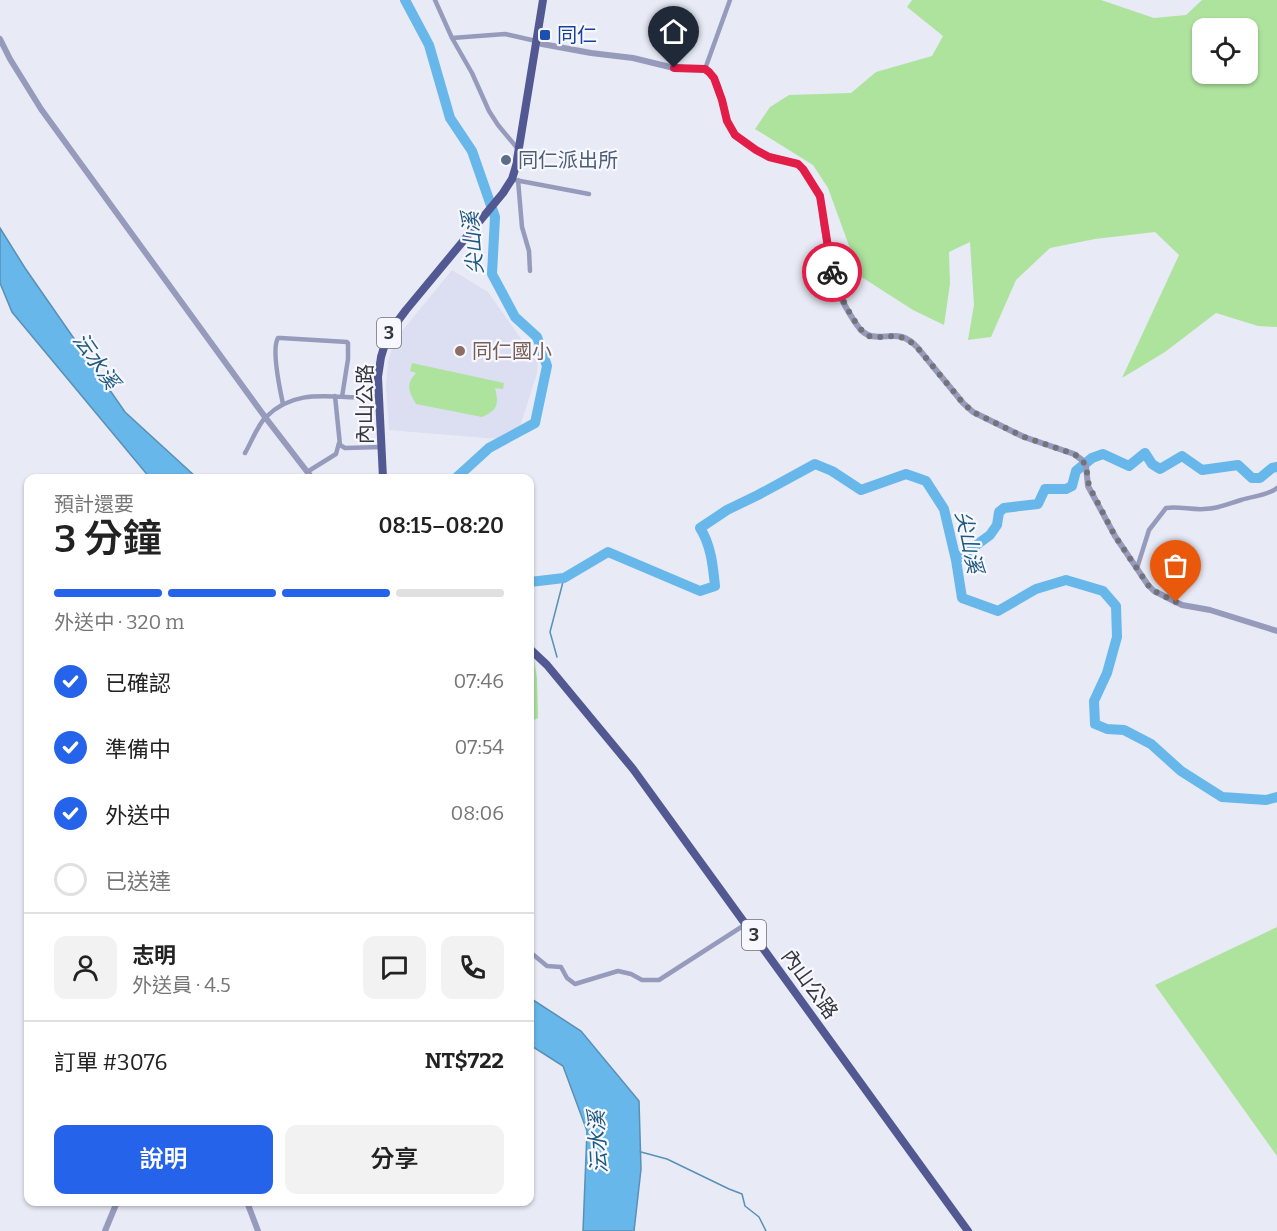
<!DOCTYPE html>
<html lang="zh-TW">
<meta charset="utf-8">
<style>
:root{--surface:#fff;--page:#f2f2f2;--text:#222;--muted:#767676;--line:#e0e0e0;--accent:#2563eb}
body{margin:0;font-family:Bitter,"Noto Sans TC",serif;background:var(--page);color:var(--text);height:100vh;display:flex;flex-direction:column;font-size:22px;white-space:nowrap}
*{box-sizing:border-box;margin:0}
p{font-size:20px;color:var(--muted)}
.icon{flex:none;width:33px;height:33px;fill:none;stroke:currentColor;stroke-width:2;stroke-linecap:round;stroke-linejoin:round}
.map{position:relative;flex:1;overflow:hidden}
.details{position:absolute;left:24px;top:474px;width:510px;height:732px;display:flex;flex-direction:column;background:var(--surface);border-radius:12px;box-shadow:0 2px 4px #0004}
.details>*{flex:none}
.tools{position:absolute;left:1192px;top:18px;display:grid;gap:12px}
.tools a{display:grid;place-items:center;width:66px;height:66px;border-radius:12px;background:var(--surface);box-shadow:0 2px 4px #0004;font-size:30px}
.pin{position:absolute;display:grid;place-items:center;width:51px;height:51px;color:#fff;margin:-62px -26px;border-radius:50% 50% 50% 0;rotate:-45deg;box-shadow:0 0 6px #0007}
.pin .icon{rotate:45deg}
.courier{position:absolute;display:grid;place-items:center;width:60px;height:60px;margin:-30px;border:4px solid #e11d48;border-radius:50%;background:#fff;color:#222;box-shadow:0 2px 8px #0007}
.headline em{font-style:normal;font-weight:600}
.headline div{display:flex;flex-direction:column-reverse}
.headline{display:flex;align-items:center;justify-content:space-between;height:102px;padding:0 30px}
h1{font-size:39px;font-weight:600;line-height:45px}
.bar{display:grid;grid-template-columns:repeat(4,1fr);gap:9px 6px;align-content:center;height:72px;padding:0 30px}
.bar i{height:8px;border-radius:4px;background:var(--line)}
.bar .current{background:var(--accent)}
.bar p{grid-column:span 4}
.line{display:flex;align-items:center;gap:15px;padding:0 30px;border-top:2px solid var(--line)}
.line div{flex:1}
.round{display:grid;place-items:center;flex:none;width:63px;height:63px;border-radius:12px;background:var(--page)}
ol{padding:0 30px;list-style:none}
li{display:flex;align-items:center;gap:18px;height:66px}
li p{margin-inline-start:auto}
li .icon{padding:6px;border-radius:50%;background:var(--accent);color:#fff;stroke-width:4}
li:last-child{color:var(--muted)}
li i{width:33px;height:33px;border:3px solid var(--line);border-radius:50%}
.action{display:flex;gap:12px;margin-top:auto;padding:12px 30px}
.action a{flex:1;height:69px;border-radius:12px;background:var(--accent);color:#fff;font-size:24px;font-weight:600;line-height:69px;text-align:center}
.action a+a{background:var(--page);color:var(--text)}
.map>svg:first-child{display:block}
</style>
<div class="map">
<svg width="1277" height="1231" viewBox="0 0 1277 1231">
<rect width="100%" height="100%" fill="#e8eaf6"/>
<path fill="#dcdef1" d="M452,270l36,22 50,71 -1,10 -19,60 -19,6 -110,-9 -3,-44 2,-24 6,-21z"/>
<path fill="#aee39e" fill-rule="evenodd" d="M912,0h189l53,18 32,-3 16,-15h75v327l-19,-1 -42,-13 -51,39 -43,26 57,-123 -24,-23 -60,7 -45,9 -34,32 -25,57 -23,3 6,-35 -4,-63 -21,10 1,32 -6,41 -31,-15 -53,-34 -32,-88 -15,-23 -58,-36 15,-22 19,-12 62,-2 25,-21 56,-16 11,-20 -36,-29zM1248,28v46h-45v-46z
M412,363l92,20 -1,6 -8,-1c4,16 3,22 -13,29l-66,-13c-7,-13 -11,-19 0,-31l-6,-2z
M530,656l4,3 3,19 1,40 -8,4z
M1277,927v229l-122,-171z"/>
<path fill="#67b7eb" stroke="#5890b6" stroke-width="1.5" d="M0,228l25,40 100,144 72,66h-47l-138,-166 -12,-29z
M530,998l51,33 58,70 2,68 -7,62h-51l4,-100 -24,-65 -33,-21z"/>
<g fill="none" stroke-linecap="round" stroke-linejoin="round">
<path stroke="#5890b6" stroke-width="1.5" d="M557,657l-7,-25 14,-54
M640,1151l1,1 26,7 62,30 13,5 3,12 14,11 7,14"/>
<path stroke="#67b7eb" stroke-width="10" d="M405,0l24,45 21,73 22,33 23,66 -3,57 23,43 22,20 10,29 -12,57 -46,25 -33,30
M956,560l34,-25 7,-10 2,-13 5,-4 34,-4 7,-15h21l6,-3 4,-15 16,-13 11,-4 26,12 16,-13 7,11 8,5 22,-13 20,14 36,-5 14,13h8l12,-10 5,-1
M530,582l34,-4 44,-26 92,39 15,-5c-2,-20 -4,-41 -15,-58l27,-18 31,-15 57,-31 17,7 29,19 45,-16 20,7 18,28 12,51 6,38 36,13 38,-22 30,-9 37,11 13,15 1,31 -10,36 -13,28 1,23 12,5 17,1 27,14 30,27 41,26 44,3 11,-3"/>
<path stroke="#969bbc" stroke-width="4.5" d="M435,0l17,38 20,35 17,38 9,14 20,24
M452,38l53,-4 31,7
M705,69l25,-69
M515,180l74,14
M518,180l4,47 7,24 1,20
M335,396l5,49 5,3 37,-1
M283,404c-3,-14 -12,-55 -5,-66h3l66,4 1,1v16l-6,38
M245,453c6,-10 13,-29 21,-36 23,-23 50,-22 80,-20 11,1 22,0 33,-1
M307,472l29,-18 3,-11
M1137,568l12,-38 17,-22c13,-2 25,2 38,1 14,0 24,-5 37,-9 12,-4 26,-4 36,-12
M530,952l17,14 14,1 6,11 8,6 43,-13 13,3 11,6h17l87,-56"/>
<path stroke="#969bbc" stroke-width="6" d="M0,39l10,20 31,50 224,308 47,61
M536,41l6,3 49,9 42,5 41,10 31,1c20,12 15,44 27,61 8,11 24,22 37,26 13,5 28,4 36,16 5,7 11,16 14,24 3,7 3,18 4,27 3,19 6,39 11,58 3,12 18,38 26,48 12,14 28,4 42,8 7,2 11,6 15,10l46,56 10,9 51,25 50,17 8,6 4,6 2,20 27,50 33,49 6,6 28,14 28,5 67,21
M247,1202l11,29
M105,1231l12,-29"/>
<path stroke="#525891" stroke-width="8" d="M383,478l-5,-101 3,-20 7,-23 18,-24 97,-117 9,-14 4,-13 27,-166
M530,649l17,16 86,104 335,462"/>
</g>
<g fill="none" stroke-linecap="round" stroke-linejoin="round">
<path stroke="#73747b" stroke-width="6" stroke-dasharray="0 10.8" d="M832,272c3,14 24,59 37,64 5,2 10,1 14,1 15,-2 23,0 34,10l46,56 10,9 51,25 50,17 8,6 4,6 3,20 26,50 33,49 6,6 22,11"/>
<path stroke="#e11d48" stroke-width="8" d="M674,68l31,1 4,3 5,6 8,22 5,21 8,14 21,15 13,7 29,7 5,5 17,27 12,76"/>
</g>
<rect fill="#1a4fb4" stroke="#f7f8ff" stroke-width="2" x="539" y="29" width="12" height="12" rx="3"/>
<circle fill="#5c6f8a" stroke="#f7f8ff" stroke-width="2" cx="506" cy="160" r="6"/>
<circle fill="#8d6e63" stroke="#f7f8ff" stroke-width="2" cx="460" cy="351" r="6"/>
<g text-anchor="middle" stroke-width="4.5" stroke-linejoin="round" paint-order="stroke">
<g fill="#f7f8ff" stroke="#6e7074" stroke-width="1.5">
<rect x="377" y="318" width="24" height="30" rx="4.5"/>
<rect x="742" y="920" width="24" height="30" rx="4.5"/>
</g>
<g font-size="18" font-weight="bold" fill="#343539">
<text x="389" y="339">3</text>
<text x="754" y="941">3</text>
</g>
<g font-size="20" fill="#164399" stroke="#f7f8ff" text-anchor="start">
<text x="557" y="42">同仁</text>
</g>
<g font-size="20" fill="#4e5e75" stroke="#f7f8ff" text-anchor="start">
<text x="518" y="167">同仁派出所</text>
</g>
<g font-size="20" fill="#785e54" stroke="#f7f8ff" text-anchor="start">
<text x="472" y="358">同仁國小</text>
</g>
<g font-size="20" fill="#343539" stroke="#f7f8ff">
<text transform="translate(365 404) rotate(-90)" y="7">內山公路</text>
<text transform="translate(810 984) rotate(54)" y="7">內山公路</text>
</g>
<g font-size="21" font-style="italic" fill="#1f5a7d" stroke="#f7f8ff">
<text transform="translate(473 243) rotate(-95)" y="7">尖山溪</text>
<text transform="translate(96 361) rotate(55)" y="7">沄水溪</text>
<text transform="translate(969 542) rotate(78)" y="7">尖山溪</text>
<text transform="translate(598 1142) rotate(-93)" y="7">沄水溪</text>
</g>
</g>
</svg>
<div class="tools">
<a><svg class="icon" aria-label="locate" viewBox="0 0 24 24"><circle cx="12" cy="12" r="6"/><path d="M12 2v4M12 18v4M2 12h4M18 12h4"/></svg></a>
</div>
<div class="pin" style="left:1176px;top:602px;background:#ea580c"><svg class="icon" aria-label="bag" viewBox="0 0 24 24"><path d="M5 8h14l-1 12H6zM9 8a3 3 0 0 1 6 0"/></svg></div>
<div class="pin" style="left:674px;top:68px;background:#1f2937"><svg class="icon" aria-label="home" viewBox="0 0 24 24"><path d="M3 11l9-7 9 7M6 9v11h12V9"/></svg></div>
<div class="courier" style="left:832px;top:272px"><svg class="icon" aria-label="bike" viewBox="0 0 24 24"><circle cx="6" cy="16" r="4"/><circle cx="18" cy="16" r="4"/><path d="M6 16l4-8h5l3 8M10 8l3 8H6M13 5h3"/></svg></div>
<section class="details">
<div class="headline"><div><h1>3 分鐘</h1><p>預計還要</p></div><em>08:15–08:20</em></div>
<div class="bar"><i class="current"></i><i class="current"></i><i class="current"></i><i></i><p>外送中 · 320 m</p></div>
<ol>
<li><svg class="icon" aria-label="check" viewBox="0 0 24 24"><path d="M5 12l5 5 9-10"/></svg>已確認<p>07:46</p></li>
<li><svg class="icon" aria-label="check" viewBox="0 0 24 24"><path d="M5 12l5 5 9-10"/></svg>準備中<p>07:54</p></li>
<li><svg class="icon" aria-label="check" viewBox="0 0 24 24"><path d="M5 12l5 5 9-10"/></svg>外送中<p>08:06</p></li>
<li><i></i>已送達</li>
</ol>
<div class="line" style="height:108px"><a class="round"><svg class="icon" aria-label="person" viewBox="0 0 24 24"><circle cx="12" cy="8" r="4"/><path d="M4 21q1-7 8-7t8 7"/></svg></a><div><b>志明</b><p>外送員 · 4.5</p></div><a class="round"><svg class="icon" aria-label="chat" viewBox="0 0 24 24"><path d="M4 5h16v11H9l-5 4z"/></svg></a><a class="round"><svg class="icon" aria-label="phone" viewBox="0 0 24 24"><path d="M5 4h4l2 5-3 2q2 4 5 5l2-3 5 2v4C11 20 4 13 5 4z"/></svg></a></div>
<div class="line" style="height:78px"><div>訂單 #3076</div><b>NT$722</b></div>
<div class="action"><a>說明</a><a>分享</a></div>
</section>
</div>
